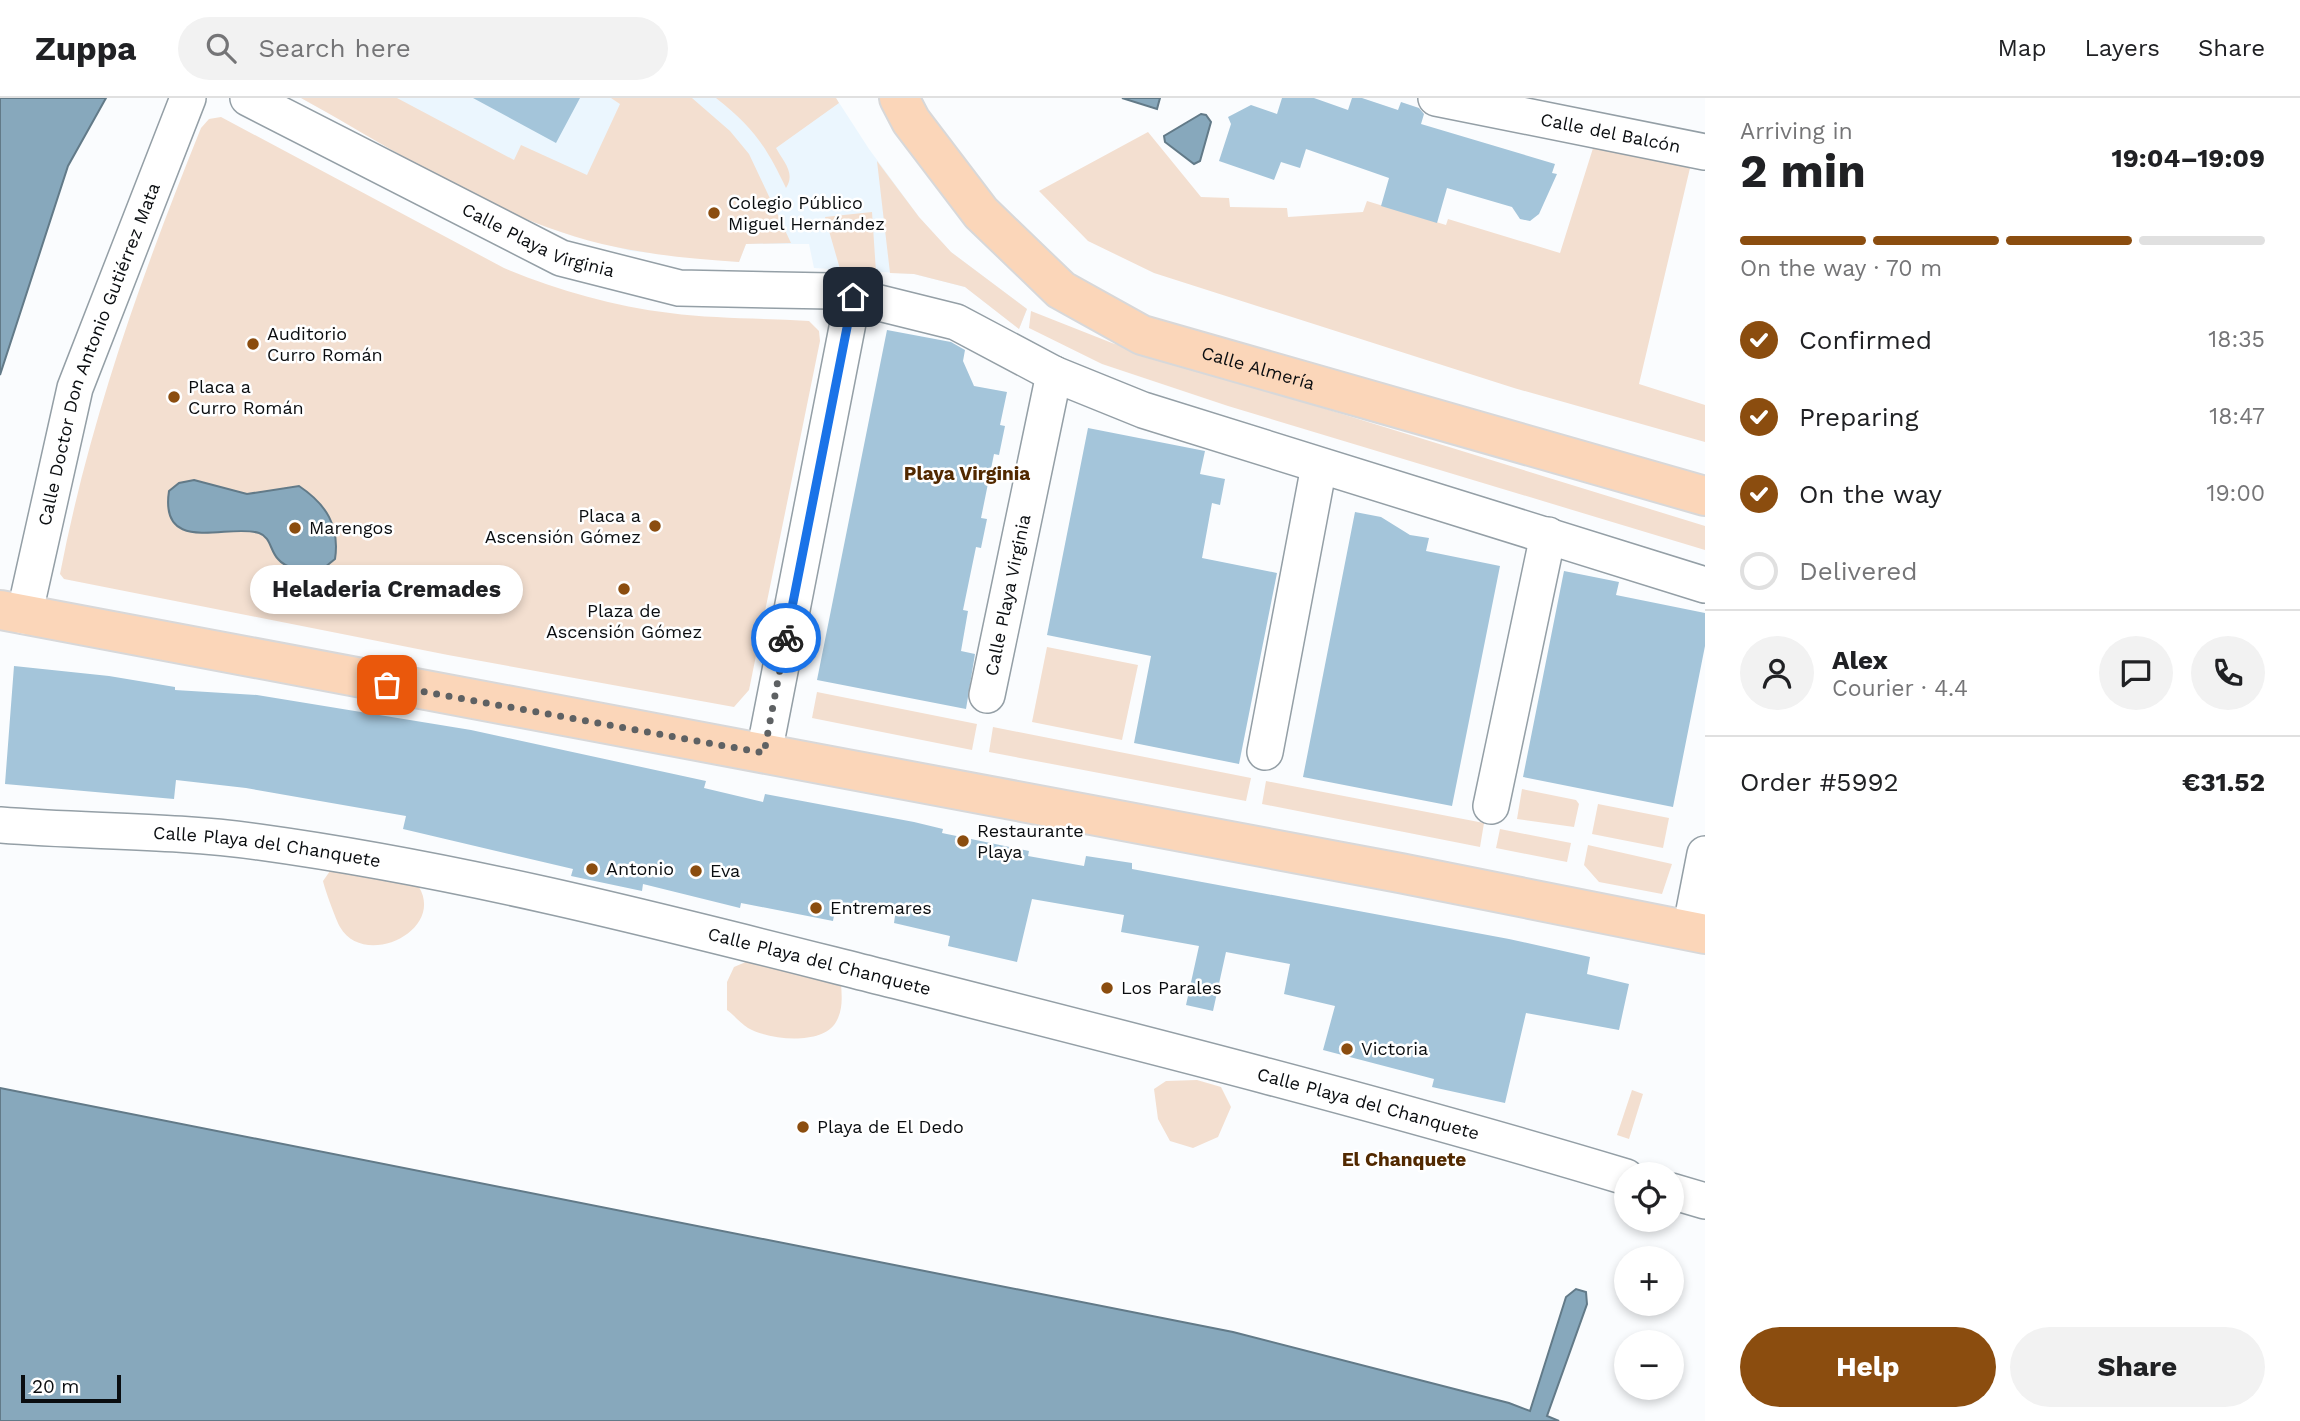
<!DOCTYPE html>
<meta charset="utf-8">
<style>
:root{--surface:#fff;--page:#f2f2f2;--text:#202124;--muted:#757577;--line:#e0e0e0;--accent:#8b4d0f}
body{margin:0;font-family:"Work Sans",sans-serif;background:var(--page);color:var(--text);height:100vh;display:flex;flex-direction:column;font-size:26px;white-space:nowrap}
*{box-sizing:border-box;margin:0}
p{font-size:23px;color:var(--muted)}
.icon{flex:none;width:38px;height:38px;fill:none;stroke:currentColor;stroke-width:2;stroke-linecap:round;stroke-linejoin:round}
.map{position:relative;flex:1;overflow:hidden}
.drawer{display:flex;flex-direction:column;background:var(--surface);width:595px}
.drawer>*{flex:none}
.controls{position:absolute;left:1614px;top:1064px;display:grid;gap:14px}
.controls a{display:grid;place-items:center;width:70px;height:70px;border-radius:50%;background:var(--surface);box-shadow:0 4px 10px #0003;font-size:35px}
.scale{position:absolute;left:21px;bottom:18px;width:100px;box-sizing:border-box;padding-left:7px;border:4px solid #0a0d10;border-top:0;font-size:19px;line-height:24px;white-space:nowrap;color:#0a0d10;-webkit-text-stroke:5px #fff;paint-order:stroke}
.pin{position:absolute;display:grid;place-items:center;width:60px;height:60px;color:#fff;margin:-30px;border-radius:14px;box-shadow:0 4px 10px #0006}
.courier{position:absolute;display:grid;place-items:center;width:70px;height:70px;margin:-35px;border:5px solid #1a73e8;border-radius:50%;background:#fff;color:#222;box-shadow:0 2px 9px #0007}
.bubble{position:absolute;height:49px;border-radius:24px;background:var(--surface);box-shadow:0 4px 10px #0003;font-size:23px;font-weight:700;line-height:49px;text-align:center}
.headline em{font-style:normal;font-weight:700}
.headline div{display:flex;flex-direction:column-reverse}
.headline{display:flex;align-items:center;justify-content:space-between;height:119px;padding:0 35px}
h1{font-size:46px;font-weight:700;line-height:52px}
.bar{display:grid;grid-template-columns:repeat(4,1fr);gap:10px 7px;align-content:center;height:84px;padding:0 35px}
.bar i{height:9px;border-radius:5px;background:var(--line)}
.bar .selected{background:var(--accent)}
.bar p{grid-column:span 4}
.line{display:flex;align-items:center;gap:18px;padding:0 35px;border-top:2px solid var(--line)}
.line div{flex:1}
.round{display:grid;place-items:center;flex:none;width:74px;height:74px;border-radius:37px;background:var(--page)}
ol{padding:0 35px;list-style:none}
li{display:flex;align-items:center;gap:21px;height:77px}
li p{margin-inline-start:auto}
li .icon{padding:7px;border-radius:50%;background:var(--accent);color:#fff;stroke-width:4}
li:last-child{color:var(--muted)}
li i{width:38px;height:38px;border:4px solid var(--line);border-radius:50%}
.action{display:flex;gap:14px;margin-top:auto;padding:14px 35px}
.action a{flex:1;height:80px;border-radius:42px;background:var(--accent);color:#fff;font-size:28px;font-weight:700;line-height:80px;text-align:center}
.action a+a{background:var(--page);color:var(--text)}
header{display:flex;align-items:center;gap:42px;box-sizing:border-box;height:98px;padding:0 35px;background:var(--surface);border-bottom:2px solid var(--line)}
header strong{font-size:33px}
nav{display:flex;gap:38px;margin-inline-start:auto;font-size:24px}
.search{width:490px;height:63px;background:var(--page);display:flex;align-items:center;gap:18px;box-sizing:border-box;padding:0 24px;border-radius:38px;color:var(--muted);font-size:26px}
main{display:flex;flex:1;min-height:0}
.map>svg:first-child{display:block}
</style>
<header>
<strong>Zuppa</strong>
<div class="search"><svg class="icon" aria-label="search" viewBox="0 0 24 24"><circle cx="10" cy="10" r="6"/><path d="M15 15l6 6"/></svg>Search here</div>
<nav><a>Map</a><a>Layers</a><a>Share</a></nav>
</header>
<main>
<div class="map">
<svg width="1705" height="1323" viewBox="0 0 1705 1323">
<rect width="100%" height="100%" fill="#fafcfe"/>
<path fill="#ebf6fe" d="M301,0h535l33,51 50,68 32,35 76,57 -8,20 -54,-42 -51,-13 -100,-6 -5,-24h-63l-7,18 -108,-11 -70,-19 -58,-23z"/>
<path fill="#f3dfd0" d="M301,0h96l117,62 7,-15 66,30 33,-71 -9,-6h81l38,33 19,23 42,89 -45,1 -7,18c-60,-4 -120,-10 -178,-30 -88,-29 -178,-89 -260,-134z
M716,0h120l3,5 -63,45c7,13 20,25 10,40 -20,-42 -33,-61 -70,-90z
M221,19l283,151c53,22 109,38 166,45 45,6 93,5 139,8l10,10 1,10 -71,349 -15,17 -286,-52 -384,-76 -4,-5c30,-155 82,-300 141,-446l8,-9z
M1148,34l53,65 28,1 1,9 57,1 1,9 75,-5 4,-11 79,24 2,-6 112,34 34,-108 96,23 -51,216 66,21v37l-191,-54 -360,-115 -66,-32 -49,-50z
M877,63l42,56 32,35 76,57 -8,20 -54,-42 -51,-13 -24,-1z
M872,114l4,60 -36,-3 -15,-52z
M1031,213l81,32 593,183v24l-477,-144 -126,-42 -73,-36z
M1047,549l91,18 -16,75 -90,-18z
M817,594l160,32 -5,26 -160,-32z
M993,629l258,51 -5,23 -257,-49z
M1266,683l218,42 -4,24 -218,-43z
M1522,691l54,11 3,4 -5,23 -57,-8z
M1598,706l71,14 -6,30 -71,-14z
M1500,731l71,14 -4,19 -71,-14z
M1588,747l84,19 -10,30 -63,-12 -15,-17z
M330,773l89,16c26,44 -55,82 -79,40 -4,-7 -15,-37 -17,-46z
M748,863l93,23c1,13 2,26 -5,38 -14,24 -67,18 -88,6 -8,-5 -14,-13 -21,-18v-28l7,-15z
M1197,982l24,7 10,20 -13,30 -25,11 -23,-7 -12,-22 -4,-30 12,-8z
M1632,992l11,4 -14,45 -12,-4z"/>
<path fill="#87a8bc" stroke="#627a88" stroke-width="2" d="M0,0h106l-38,68 -68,209z
M1122,0h38l-3,11z
M1201,16l5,1 5,7 -11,39 -6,3 -29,-22 -1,-6z
M194,382l53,14 52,-8c27,18 41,40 36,73l-16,13c-13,-1 -32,-2 -41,-13 -8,-8 -7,-22 -19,-26 -30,-10 -100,23 -90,-42l10,-8z
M0,990l1233,244 276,71 21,8 36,-114 10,-8 10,3 1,12 -40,112 12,5h-1559z"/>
<path fill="#a4c5da" d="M473,0h107l-24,45z
M1282,0h32l34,12 4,-12h10l36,12 3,-8 18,6 5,6 -3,10 134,40 -3,9 5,1 -18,40 -9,7 -10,-2 -8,-12 -65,-19 -10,35 -56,-17 8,-28 -83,-29 -6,19 -19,-6 -7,18 -55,-19 12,-37 -3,-7 23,-12 26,9z
M887,232l64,12 14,8 -2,11 11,25 33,6 -7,33 5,1 -6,29 -5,-1 -13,64 6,1 -6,29 -5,-1 -13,63 5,1 -7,40 14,3 -9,55 -149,-29z
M1088,330l117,23 -5,23 25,5 -5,26 -8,-2 -10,55 75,15 -38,191 -105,-21 17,-87 -104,-21z
M1355,414l26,5 29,18 19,3 -3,13 74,15 -48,240 -149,-29z
M1564,473l55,11 -3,13 89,18v33l-32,161 -150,-30z
M14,568l95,10 66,11v3l82,5 214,35 235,51 -2,7 59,14 2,-8 149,28 29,7 -1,4 87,18 -1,5 56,10 2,-10 46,7v6l377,70 81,18 -3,17 42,10 -10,46 -93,-17 -21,90 -73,-16 2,-8 -111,-29 12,-44 -51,-12 6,-30 -64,-12 -13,59 -27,-6 13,-59 -78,-14 3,-17 -92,-16 -15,63 -69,-16 2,-10 -56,-13 1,-7 -59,-11 -3,16 -92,-18 -1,5 -97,-24 -1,7 -71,-15 2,-7 -170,-40 3,-13 -160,-28 -70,-8 -2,19 -169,-15z"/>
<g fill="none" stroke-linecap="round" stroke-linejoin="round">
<g stroke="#949fa6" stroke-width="38">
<g id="minor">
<path id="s1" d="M248,0l313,160 118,30 152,3 125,31 98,52 89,36 562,175"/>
<path id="s2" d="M1436,0l269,54"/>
<path id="s3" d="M24,518l51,-228 113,-290"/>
<path id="s4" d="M987,597l67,-321"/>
<path d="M1265,654l54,-286"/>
<path d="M764,655l89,-456"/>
<path d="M1491,708l57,-271"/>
<path id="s5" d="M0,727c86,7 174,5 259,17 211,29 416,83 622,135 249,63 499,126 745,200"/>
<path d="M1690,833l15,-77"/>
<path d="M1671,1093l34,10"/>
</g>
</g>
<g stroke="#d8d8d9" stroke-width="42">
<g id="major">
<path id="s6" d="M899,0l12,23 70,92 80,77 81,45 563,161"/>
<path d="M0,512l1400,263 305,61"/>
</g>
</g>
<use href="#minor" stroke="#fff" stroke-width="35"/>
<use href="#major" stroke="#fbd6b9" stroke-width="38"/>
</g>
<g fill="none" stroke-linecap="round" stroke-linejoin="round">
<path stroke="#5e6163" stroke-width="7" stroke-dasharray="0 12.6" d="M387,587l377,68 22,-115"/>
<path stroke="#1a73e8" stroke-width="9" d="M786,540l67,-341"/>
</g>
<g fill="#8b4d0f" stroke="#fff" stroke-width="2.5">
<circle cx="714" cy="115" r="7"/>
<circle cx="253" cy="246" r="7"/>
<circle cx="174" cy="299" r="7"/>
<circle cx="655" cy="428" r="7"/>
<circle cx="295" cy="430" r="7"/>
<circle cx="624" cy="491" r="7"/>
<circle cx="963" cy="743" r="7"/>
<circle cx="592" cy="771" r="7"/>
<circle cx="696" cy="773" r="7"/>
<circle cx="816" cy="810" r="7"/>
<circle cx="1107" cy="890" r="7"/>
<circle cx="1347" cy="951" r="7"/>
<circle cx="803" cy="1029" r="7"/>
</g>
<g text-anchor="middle" stroke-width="5" stroke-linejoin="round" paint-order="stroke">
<g font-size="18" fill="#0a0d10" stroke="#fff">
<text dy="6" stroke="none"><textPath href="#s2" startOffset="178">Calle del Balcón</textPath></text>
<text dy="6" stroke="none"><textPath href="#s1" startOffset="324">Calle Playa Virginia</textPath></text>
<text dy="6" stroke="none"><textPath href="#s3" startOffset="273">Calle Doctor Don Antonio Gutiérrez Mata</textPath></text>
<text dy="6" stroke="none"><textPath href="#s6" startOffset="466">Calle Almería</textPath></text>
<text dy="6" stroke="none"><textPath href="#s4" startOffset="102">Calle Playa Virginia</textPath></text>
<text dy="6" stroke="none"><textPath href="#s5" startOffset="268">Calle Playa del Chanquete</textPath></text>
<text dy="6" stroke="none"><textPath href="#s5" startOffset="833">Calle Playa del Chanquete</textPath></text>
<text dy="6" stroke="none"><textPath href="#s5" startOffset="1400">Calle Playa del Chanquete</textPath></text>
</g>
<g font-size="18" fill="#0a0d10" stroke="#fff" text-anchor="start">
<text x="728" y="111">Colegio Público<tspan x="728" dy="21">Miguel Hernández</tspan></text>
<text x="267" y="242">Auditorio<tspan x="267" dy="21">Curro Román</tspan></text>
<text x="188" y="295">Placa a<tspan x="188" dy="21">Curro Román</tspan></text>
<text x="641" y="424" text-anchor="end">Placa a<tspan x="641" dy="21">Ascensión Gómez</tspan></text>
<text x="309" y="436">Marengos</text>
<text x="624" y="519" text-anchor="middle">Plaza de<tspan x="624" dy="21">Ascensión Gómez</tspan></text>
<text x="977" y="739">Restaurante<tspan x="977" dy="21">Playa</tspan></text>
<text x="606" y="777">Antonio</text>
<text x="710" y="779">Eva</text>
<text x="830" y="816">Entremares</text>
<text x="1121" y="896">Los Parales</text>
<text x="1361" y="957">Victoria</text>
<text x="817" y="1035">Playa de El Dedo</text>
</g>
<g font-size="19" font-weight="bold" fill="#522900" stroke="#fff">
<text x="967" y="382">Playa Virginia</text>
<text x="1404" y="1068">El Chanquete</text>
</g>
</g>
</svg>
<div class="controls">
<a><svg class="icon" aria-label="locate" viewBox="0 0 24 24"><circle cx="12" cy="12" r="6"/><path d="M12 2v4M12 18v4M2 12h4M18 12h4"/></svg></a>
<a>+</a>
<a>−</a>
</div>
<div class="scale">20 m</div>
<div class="pin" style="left:387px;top:587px;background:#ea580c"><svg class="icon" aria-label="bag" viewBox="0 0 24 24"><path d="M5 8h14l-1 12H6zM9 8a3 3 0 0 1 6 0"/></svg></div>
<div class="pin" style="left:853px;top:199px;background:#1f2937"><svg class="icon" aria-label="home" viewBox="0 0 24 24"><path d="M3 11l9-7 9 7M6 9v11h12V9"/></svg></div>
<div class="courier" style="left:786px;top:540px"><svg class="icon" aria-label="bike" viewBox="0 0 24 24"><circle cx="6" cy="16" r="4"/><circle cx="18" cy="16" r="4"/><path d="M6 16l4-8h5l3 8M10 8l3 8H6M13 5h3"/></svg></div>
<div class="bubble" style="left:250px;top:467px;width:273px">Heladeria Cremades</div>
</div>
<section class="drawer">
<div class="headline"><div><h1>2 min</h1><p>Arriving in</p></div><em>19:04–19:09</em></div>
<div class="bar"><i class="selected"></i><i class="selected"></i><i class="selected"></i><i></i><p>On the way · 70 m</p></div>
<ol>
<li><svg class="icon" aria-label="check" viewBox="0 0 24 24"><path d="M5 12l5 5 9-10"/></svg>Confirmed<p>18:35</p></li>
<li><svg class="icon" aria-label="check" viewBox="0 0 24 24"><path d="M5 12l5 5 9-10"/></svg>Preparing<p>18:47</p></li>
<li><svg class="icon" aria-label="check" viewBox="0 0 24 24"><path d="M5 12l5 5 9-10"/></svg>On the way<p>19:00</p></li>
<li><i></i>Delivered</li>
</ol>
<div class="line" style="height:126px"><a class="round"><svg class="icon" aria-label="person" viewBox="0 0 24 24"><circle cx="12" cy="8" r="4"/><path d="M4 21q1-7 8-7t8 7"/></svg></a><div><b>Alex</b><p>Courier · 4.4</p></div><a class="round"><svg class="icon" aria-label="chat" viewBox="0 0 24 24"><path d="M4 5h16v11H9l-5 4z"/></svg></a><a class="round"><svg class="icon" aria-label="phone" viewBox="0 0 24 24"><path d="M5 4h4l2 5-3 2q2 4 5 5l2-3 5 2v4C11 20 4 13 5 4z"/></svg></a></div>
<div class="line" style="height:91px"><div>Order #5992</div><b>€31.52</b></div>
<div class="action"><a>Help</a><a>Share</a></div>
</section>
</main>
